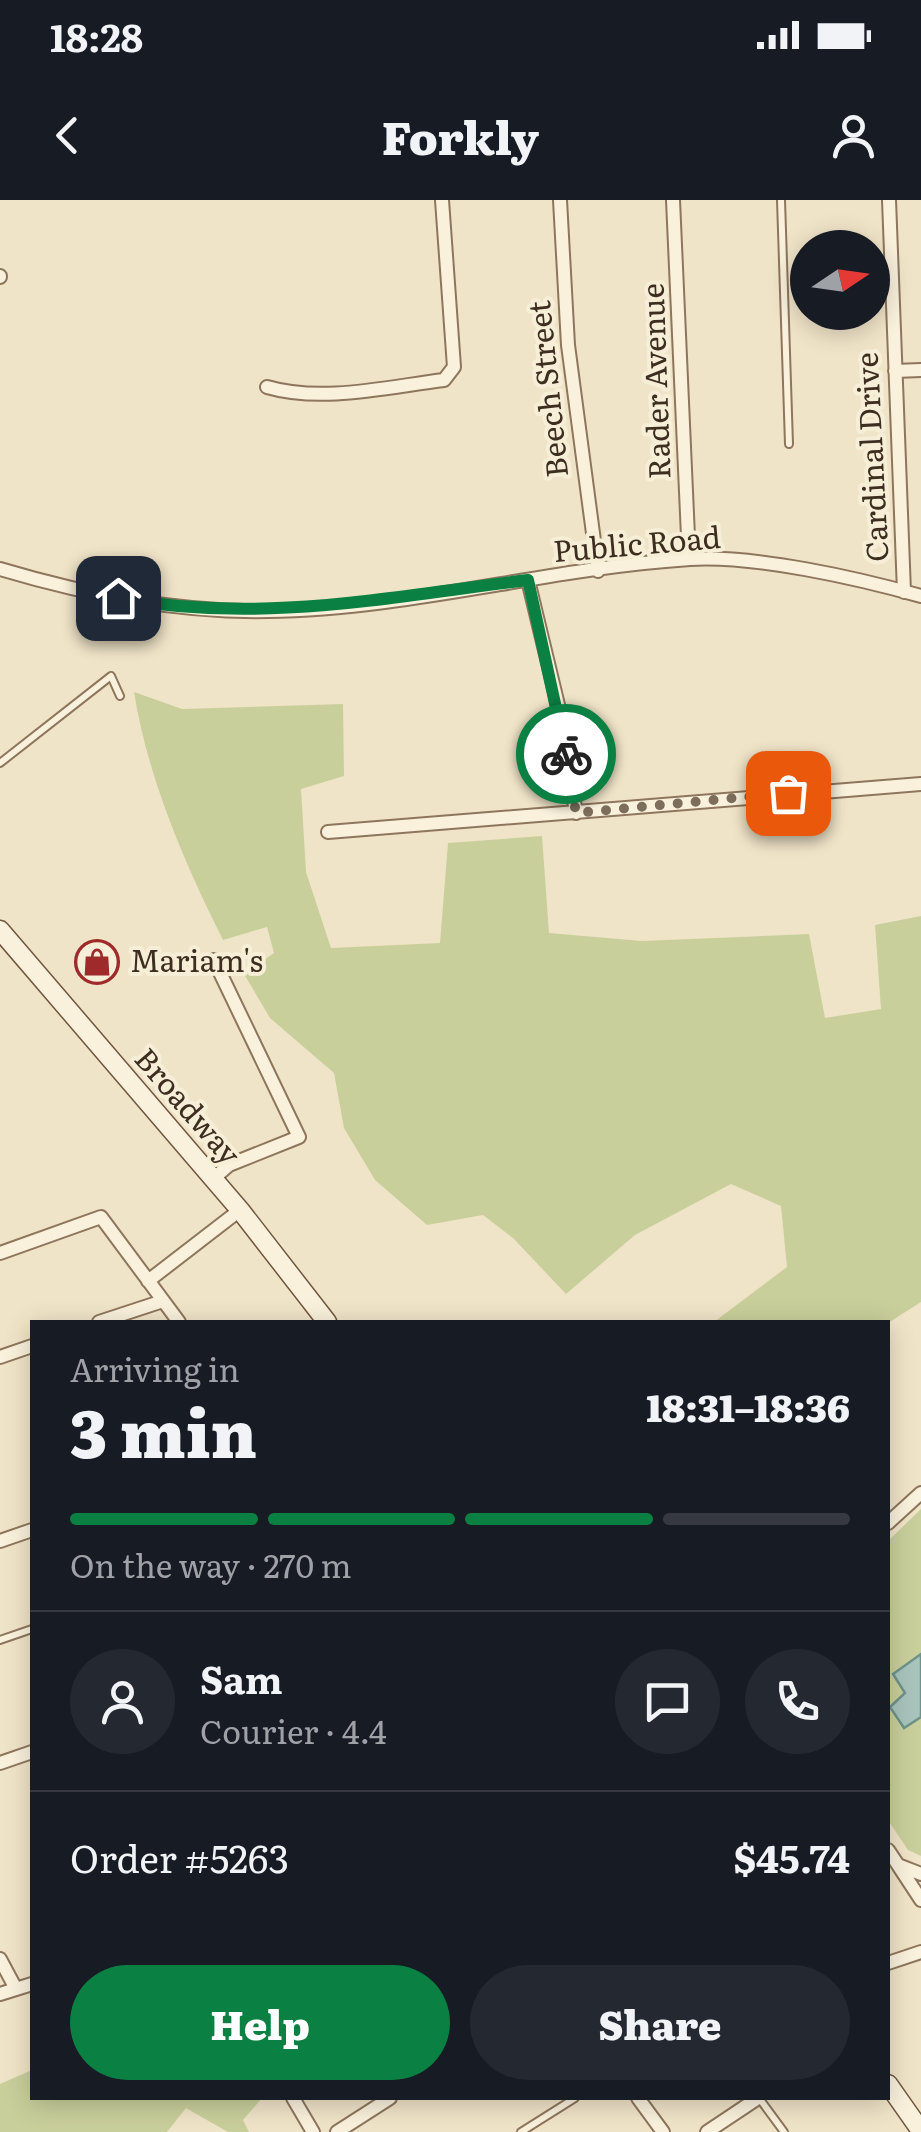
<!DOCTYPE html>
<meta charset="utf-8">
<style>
:root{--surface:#171b24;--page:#242831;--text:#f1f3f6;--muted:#9ea1a6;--line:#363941;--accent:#0b8043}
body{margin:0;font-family:Literata,serif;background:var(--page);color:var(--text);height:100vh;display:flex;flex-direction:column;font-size:38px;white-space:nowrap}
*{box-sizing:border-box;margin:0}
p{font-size:32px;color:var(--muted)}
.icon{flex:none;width:55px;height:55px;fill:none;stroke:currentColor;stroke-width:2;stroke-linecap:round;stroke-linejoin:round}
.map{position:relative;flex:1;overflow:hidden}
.panel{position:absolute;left:30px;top:1120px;width:860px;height:780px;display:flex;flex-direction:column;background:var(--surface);border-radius:0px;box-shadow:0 5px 25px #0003}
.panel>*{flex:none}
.needle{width:65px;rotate:77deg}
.controls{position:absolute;left:790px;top:30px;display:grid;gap:20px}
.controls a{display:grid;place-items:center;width:100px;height:100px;border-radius:50%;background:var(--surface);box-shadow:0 5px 25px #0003;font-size:50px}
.pin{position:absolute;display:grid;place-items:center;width:85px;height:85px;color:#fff;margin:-42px;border-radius:20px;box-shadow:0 5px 15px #0006}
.courier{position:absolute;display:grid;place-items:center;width:100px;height:100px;margin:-50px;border:8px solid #0b8043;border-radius:50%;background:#fff;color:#222;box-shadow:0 2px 12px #0007}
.head em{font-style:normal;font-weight:800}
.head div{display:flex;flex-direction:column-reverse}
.head{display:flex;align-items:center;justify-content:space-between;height:170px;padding:0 40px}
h1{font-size:65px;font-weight:800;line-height:75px}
.bar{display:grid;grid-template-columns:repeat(4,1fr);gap:15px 10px;align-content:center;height:120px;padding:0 40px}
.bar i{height:12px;border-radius:8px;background:var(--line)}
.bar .active{background:var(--accent)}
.bar p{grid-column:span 4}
.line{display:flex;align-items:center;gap:25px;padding:0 40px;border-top:2px solid var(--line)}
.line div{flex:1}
.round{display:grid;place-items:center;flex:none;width:105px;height:105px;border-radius:52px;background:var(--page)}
.action{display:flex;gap:20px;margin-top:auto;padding:20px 40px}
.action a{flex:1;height:115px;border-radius:60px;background:var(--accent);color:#fff;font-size:40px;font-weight:800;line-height:115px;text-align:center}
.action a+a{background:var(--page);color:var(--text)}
.status{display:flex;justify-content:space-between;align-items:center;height:70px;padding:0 50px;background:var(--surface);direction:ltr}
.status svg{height:28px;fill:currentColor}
header{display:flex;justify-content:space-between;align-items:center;height:130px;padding:0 40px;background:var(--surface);font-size:45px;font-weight:800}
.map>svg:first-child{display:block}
</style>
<div class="status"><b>18:28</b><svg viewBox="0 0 49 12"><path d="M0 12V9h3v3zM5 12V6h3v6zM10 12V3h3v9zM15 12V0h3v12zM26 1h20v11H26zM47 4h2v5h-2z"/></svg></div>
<header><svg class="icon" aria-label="back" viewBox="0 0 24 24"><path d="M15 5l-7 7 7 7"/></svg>Forkly<svg class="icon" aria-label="person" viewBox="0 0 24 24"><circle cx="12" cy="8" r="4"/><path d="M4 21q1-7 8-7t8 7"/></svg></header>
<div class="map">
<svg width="921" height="1932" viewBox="0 0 921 1932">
<rect width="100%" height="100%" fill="#f0e4c8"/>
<path fill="#c9cf9b" d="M134,492l48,17 161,-5 1,72 -43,13 5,83 25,76 109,-5 8,-100 94,-7 7,97 93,8 167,-7 16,84 56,-9 -6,-84 46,-9v386l-33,21 -174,-1 73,-55 -6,-61 -50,-22 -96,51 -69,59 -53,-56 -30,-23 -56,10 -52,-45 -31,-52 -10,-55 -64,-55 -26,-44 30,-21 -7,-26 -44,13c-39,-78 -75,-161 -89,-248z
M921,1309v347l-13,-6 -20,-30v-279z
M32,1870v28h230l-19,22 6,12h-21l-42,-24 -19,24h-167v-48z"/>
<path fill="#a9c4bc" stroke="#6f938a" stroke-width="2.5" d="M921,1454v63l-17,11 -14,-21 15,-14 -12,-19z"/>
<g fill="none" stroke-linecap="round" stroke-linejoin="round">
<g stroke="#8d765c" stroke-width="10">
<path id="lane" d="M781,0l8,244
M0,563l111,-87 9,20
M0,1440l32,-11
M759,1898l25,34
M521,1932l54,-34"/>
</g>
<g stroke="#8d765c" stroke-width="16">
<path id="street" d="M560,0l8,145 30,226
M673,0l16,359
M889,0l15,392
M0,76v1
M895,171l26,-1
M267,187c55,16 120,0 177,-7l10,-13 -12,-167
M0,369c87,26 177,44 268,42 142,-2 281,-43 422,-52 65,-4 167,19 231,37
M528,380l31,129 17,104
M328,632l593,-48
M213,979l16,-14 70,-28 -85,-177
M0,1053l101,-36 78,105
M148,1081l92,-71
M99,1122l64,-21
M0,1157l32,-11
M888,1323l33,-30
M0,1341l32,-11
M0,1563l32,-11
M888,1650l10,15 23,9
M898,1665l23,35
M0,1759l16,30
M888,1763l33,-11
M0,1794l32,-10
M293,1898l20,34
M638,1898l25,34
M337,1932l53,-34
M707,1932l51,-34"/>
</g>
<g stroke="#6f573f" stroke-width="21">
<path id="secondary" d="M0,730l240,280 87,112
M888,1884l33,47"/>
</g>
<use href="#lane" stroke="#faf1dc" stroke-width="6"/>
<use href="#street" stroke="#faf1dc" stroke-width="12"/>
<use href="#secondary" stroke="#faf1dc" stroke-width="18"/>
</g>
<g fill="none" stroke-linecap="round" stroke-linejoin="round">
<path stroke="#7c6e5b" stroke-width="10" stroke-dasharray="0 18" d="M566,554l10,59 212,-20"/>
<path stroke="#0b8043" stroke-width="12" d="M118,398c143,26 269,-1 410,-18l38,174"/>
</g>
<defs>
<g id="shop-ring" transform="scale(2.25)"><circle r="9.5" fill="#f7eed8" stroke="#9e2a2b" stroke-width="1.5"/><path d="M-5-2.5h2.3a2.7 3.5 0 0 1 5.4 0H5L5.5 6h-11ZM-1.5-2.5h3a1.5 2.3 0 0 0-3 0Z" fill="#9e2a2b"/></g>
</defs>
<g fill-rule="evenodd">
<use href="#shop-ring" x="97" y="762"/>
</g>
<g text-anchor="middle" stroke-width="8" stroke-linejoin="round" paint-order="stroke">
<g font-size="30" fill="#3d2e20" stroke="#f7eed8">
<text transform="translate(657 181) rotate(-92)" y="10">Rader Avenue</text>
<text transform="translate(549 189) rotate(-96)" y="10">Beech Street</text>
<text transform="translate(873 257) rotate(-93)" y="10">Cardinal Drive</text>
<text transform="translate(637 345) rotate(-5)" y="10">Public Road</text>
<text transform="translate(187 907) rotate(49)" y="10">Broadway</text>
</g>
<g font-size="30" fill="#3d2e20" stroke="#f7eed8" text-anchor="start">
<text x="130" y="772">Mariam's</text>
</g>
</g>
</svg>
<div class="controls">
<a><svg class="needle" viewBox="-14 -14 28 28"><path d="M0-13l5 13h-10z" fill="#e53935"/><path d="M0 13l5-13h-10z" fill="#9ea1a6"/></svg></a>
</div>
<div class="pin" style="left:788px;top:593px;background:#ea580c"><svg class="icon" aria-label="bag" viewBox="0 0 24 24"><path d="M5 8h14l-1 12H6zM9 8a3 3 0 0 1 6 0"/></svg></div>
<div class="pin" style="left:118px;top:398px;background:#1f2937"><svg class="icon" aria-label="home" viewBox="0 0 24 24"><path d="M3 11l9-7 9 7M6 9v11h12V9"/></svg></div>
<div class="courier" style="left:566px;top:554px"><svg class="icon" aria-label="bike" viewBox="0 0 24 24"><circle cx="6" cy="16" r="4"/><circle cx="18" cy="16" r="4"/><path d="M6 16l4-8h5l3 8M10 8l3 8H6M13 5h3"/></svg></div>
<section class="panel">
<div class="head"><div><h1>3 min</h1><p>Arriving in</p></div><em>18:31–18:36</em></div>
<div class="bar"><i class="active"></i><i class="active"></i><i class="active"></i><i></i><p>On the way · 270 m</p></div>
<div class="line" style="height:180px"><a class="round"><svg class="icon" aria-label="person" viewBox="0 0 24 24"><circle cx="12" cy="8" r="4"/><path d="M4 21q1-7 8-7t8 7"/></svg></a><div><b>Sam</b><p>Courier · 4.4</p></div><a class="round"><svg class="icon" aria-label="chat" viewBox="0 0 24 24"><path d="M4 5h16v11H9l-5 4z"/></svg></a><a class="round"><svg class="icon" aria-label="phone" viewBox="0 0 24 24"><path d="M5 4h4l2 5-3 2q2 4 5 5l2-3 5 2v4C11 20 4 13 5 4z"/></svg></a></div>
<div class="line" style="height:130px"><div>Order #5263</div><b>$45.74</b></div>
<div class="action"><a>Help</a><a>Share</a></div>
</section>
</div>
